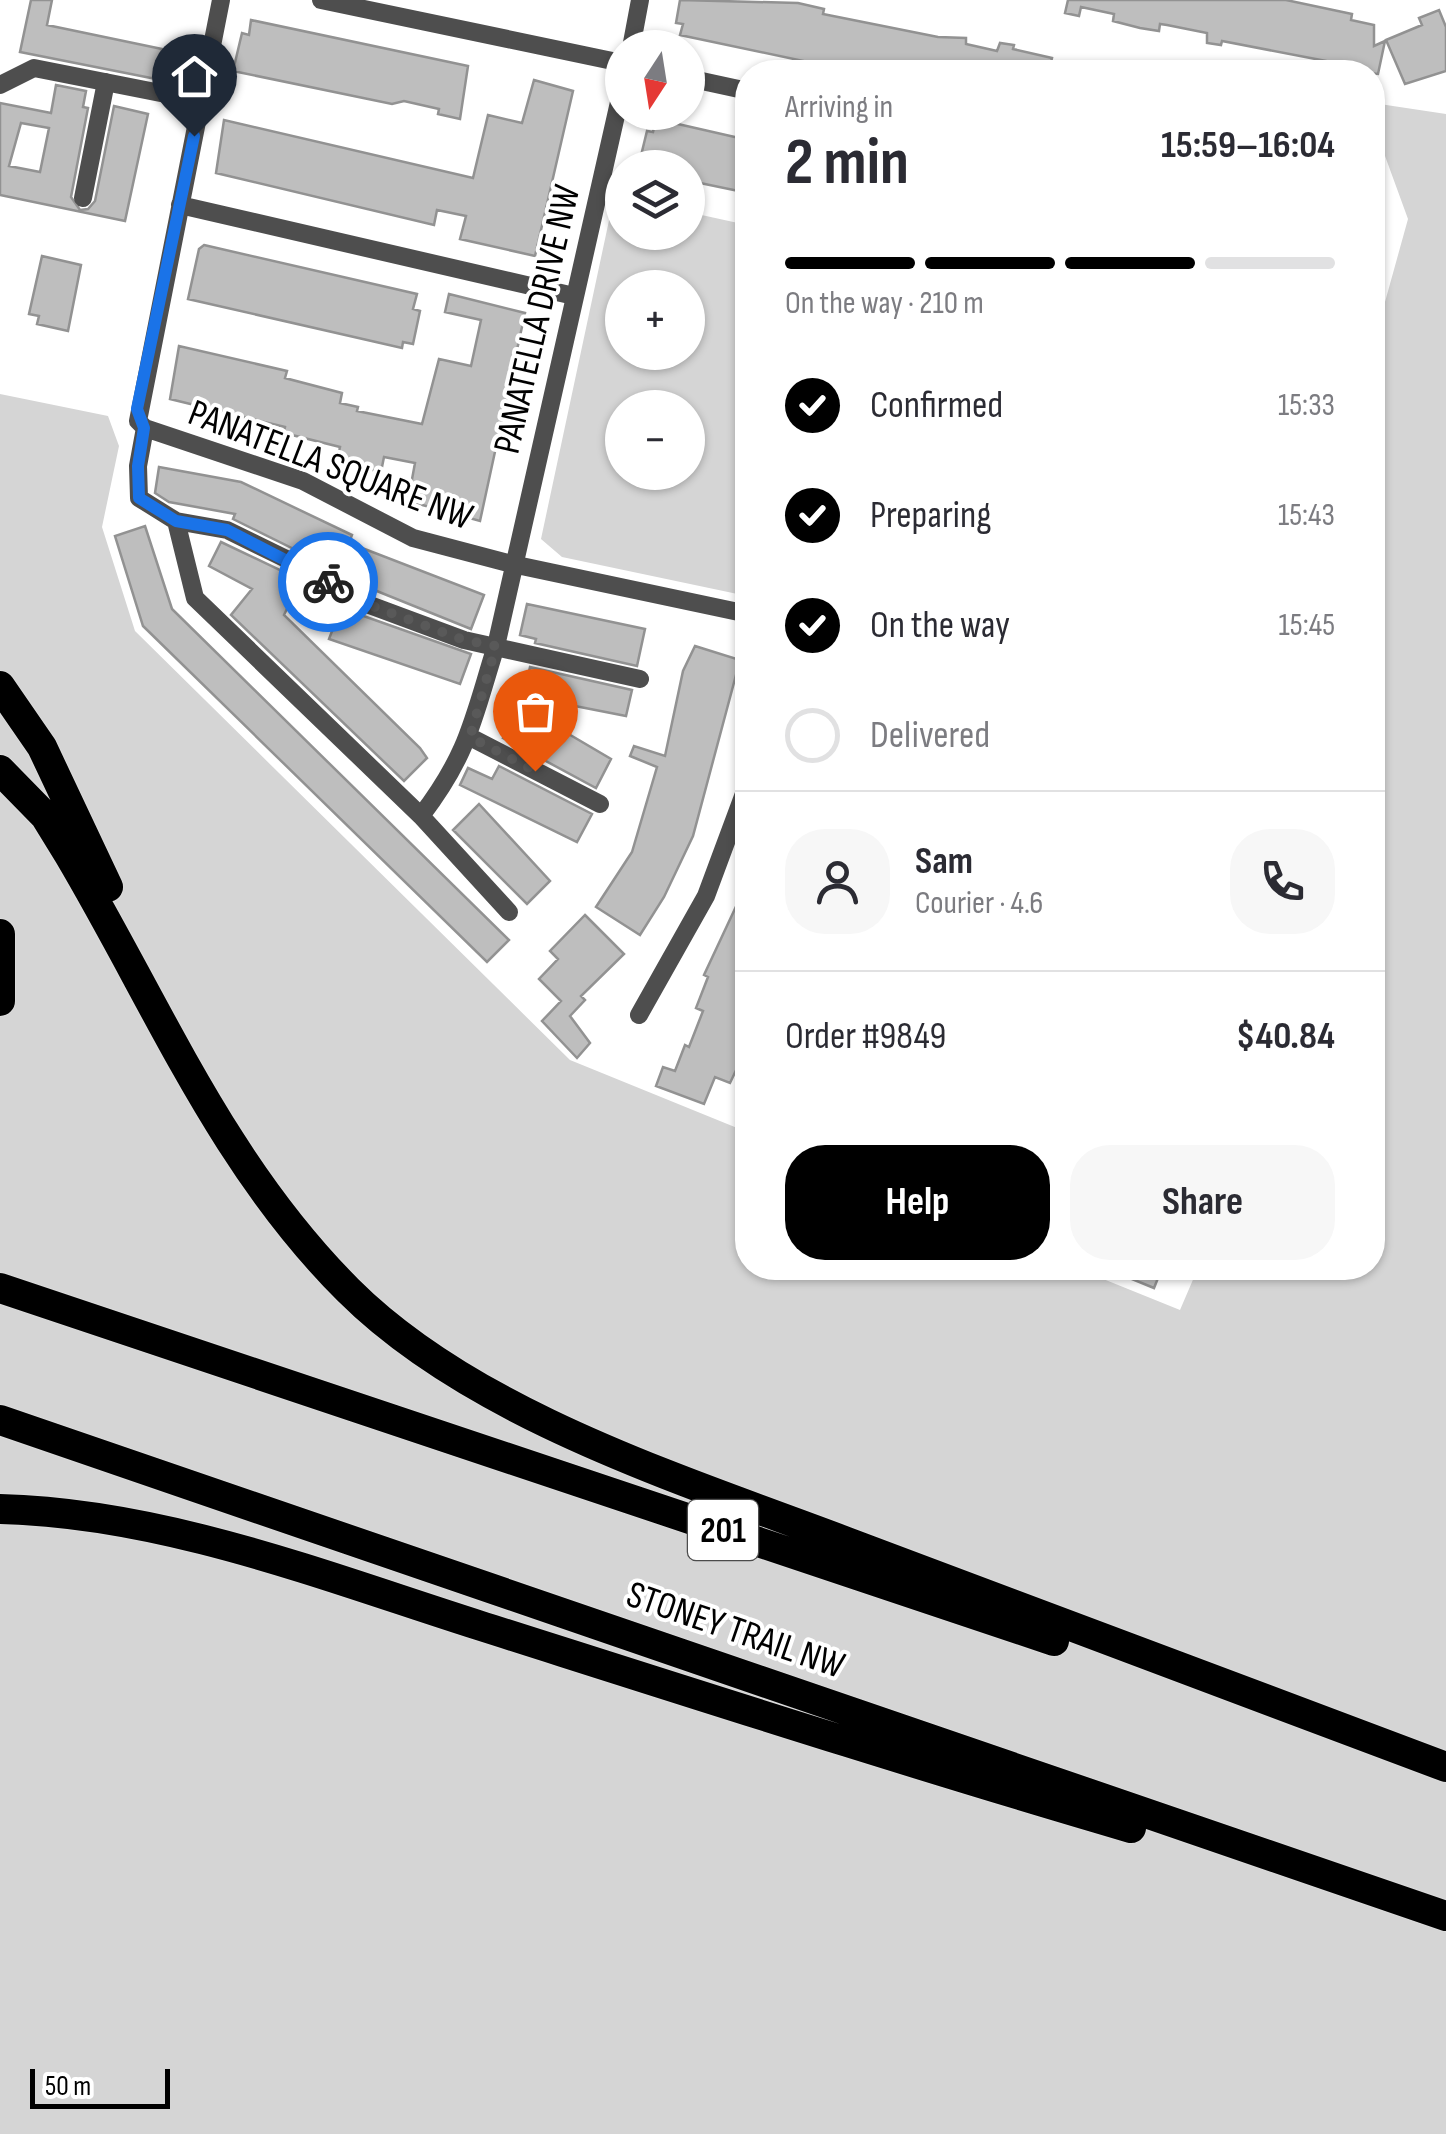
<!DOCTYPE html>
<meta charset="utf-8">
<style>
:root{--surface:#fff;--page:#f7f7f7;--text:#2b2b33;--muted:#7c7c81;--line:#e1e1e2;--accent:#000}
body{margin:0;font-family:"Sofia Sans Condensed",sans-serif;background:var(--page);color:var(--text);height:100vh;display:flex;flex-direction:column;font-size:38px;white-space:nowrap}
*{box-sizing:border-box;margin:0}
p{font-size:32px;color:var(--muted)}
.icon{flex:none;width:55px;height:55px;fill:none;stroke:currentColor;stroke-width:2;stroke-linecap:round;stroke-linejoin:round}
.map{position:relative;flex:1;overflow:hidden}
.panel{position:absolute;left:735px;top:60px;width:650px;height:1220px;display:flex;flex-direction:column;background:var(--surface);border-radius:40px;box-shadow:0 2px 8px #0004}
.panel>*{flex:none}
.needle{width:65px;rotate:192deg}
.fabs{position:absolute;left:605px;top:30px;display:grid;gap:20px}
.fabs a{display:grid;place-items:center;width:100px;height:100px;border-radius:50%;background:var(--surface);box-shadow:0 2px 8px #0004;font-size:50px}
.scale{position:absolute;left:30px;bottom:25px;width:140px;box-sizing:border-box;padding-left:10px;border:5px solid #000;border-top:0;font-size:28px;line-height:35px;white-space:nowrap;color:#000;-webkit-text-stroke:8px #fff;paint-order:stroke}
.pin{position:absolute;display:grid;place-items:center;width:85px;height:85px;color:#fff;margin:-102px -42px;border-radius:50% 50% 50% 0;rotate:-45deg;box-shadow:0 0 10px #0007}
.pin .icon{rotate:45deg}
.courier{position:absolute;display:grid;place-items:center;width:100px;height:100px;margin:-50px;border:8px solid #1a73e8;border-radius:50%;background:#fff;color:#222;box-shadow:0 2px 12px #0007}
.headline em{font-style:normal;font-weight:700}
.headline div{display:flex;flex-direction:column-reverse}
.headline{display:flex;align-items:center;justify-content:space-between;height:170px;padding:0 50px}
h1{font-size:65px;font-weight:700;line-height:75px}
.bar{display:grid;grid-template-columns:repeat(4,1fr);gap:15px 10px;align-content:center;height:120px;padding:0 50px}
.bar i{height:12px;border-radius:8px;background:var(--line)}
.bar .on{background:var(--accent)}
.bar p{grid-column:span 4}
.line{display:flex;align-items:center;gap:25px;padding:0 50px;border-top:2px solid var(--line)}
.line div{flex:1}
.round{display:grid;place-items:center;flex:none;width:105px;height:105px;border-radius:40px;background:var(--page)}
ol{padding:0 50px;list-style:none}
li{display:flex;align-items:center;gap:30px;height:110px}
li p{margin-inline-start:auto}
li .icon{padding:10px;border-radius:50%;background:var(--accent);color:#fff;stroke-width:4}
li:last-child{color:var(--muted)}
li i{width:55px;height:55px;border:5px solid var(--line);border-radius:50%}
.action{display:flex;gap:20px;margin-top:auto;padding:20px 50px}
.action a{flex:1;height:115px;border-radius:40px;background:var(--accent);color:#fff;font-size:40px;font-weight:700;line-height:115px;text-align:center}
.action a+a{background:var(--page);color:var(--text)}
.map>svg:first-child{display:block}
</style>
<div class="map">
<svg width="1446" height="2134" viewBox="0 0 1446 2134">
<rect width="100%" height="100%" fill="#fff"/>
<path fill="#d5d5d5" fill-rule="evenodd" d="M1373,103l73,11v2020h-1446v-1740l108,22 11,30 -17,81 33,104 435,429 177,72 1,136h328l104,42 18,-42h174v-861l8,-87 28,-101 -35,-96z
M614,197l8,2v33h66v-20l59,13v371l-185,-39 -21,-18zM622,288h66v64h-66zM622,408h66v64h-66z"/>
<path fill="#bebebe" stroke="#929292" stroke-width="2.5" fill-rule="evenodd" d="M31,0h21l-5,25 115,24 -6,30 -136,-27z
M680,0l118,3 26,6 -1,5 115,23 28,1v6l31,7 3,-8 14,2 -1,4 39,9 -3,14h-194l-175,-37 3,-11 -7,-1z
M1068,0h218l66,14 -1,6 23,5v21l11,-5 -7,33 -20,-2 -32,-11 -104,-20 -1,4 -14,-2v-10l-40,-8 -7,-1 -1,7 -19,-3 -27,-7 1,-7 -33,-7 -2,9 -14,-3z
M1439,10l7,17v44l-41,13 -19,-44 36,-15 -3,-7z
M251,20l217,46 -8,53 -22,-5 1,-5 -35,-8 -12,3 -159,-33 9,-38 7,2z
M534,80l39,11 -38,165 -75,-17 6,-23 -29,-6 -3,15 -218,-52 8,-53 249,58 15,-63 34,8z
M56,85l30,6 -3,16 5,1 -17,89 9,13 8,-1 7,-8 19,-95 34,8 -23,107 -125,-26v-92l51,10zM21,123l28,5 -9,44 -31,-6z
M656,119l92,21v53l-48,-10 -6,27 -6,-1v-41h-50l9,-37 6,1z
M204,245l213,49 -4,15 7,2 -7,33 -10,-2 -1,6 -214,-49 11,-50z
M42,256l39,9 -13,66 -31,-7 2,-8 -10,-2z
M449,294l76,19 -45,208 -72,-20 7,-38 -31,-6 -3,15 -21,-5 -23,-6 3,-14 -56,-14 1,-6 -115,-28 9,-53 108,25 -2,7 57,15 -2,10 18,4 -1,4 65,13 17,-65 32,7 10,-46 -36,-8z
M159,467l82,15 111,53 -3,8 135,52 -13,34 -129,-52 3,-8 -31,-16 -2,5 -79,-39 2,-5 -66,-12 -14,-9z
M145,526l27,83 337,331 -22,22 -344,-336 -28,-90z
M221,542l80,38 -17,35 136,133 7,10 -23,23 -173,-166 21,-26 -43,-23z
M527,604l118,25 -8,37 -102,-23 1,-4 -16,-4z
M341,608l130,46 -11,30 -131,-45z
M695,646l45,14 -47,176 -29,61 -24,38 -44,-28 36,-55 25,-85 -27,-11 4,-10 31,10 18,-85z
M530,667l102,23 -6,26 -102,-20z
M521,706l90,53 -15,29 -93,-50z
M499,766l93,48 -15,28 -117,-57 8,-17 24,11z
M479,804l71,77 -23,23 -74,-74z
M747,883l1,162 -18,38 -15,-6 -11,27 -48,-18 7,-19 12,4 10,-26 4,2 14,-36 -7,-3 12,-31 -4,-2z
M585,915l39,39 -43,42 4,4 -15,16 20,27 -13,15 -35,-37 19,-20 -22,-22 19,-20 -8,-8z
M1105,1268h57l-8,20z"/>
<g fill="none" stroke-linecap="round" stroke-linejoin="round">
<g stroke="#dbdbdb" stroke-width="32">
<path id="highway" d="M0,686l42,61 66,140
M0,770l45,46 24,39c90,152 152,308 279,435 125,125 335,190 499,252 199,76 399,150 599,225
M0,934v67
M0,1288l1054,353
M0,1420l1446,496
M0,1509c164,4 324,67 478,116 217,69 434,139 653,203"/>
</g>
<path stroke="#4e4e4e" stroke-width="18" d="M221,0l-83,421 7,7 158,53 110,57 99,26 236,50
M321,0l301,63
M631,48l9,-48
M688,78l60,13
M0,85l34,-17 167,33
M83,198l23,-116
M180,205l394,91
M145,428l-7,38 1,32 37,23 19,77 226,218 88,96
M176,521l51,9 94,46 19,18 124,46 176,39
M470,737l130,67
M421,816c48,-63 52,-97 75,-170l126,-557
M639,1015l67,-119 42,-113"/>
<use href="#highway" stroke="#000" stroke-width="30"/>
</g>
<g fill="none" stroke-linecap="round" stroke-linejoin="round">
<path stroke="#595959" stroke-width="10" stroke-dasharray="0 18" d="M328,582l12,12 124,46 32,6 -26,91 65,34"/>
<path stroke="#1a73e8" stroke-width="12" d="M194,136l-57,273 7,19 -6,38 1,32 37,23 51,9 101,52"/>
</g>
<g text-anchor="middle" stroke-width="8" stroke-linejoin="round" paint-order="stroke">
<rect fill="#fff" stroke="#4c4c4c" stroke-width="2.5" x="688" y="1500" width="70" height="60" rx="8"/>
<g font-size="35" font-weight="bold" fill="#000">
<text x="723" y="1542">201</text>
</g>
<g font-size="38" fill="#000" stroke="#fff">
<text transform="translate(536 319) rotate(-77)" y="13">PANATELLA DRIVE NW</text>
<text transform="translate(331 464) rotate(21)" y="13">PANATELLA SQUARE NW</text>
<text transform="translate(736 1629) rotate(19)" y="13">STONEY TRAIL NW</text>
</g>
</g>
</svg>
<div class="fabs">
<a><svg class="needle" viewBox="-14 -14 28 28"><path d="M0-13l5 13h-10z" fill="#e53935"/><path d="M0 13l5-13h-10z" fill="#7c7c81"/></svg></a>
<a><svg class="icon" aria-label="layers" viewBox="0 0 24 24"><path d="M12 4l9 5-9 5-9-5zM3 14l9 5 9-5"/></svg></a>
<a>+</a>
<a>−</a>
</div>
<div class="scale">50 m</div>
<div class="pin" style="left:535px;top:771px;background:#ea580c"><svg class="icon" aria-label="bag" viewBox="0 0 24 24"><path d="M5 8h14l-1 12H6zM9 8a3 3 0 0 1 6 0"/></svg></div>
<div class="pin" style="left:194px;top:136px;background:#1f2937"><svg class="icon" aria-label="home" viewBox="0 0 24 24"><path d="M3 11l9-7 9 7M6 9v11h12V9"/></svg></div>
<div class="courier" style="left:328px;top:582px"><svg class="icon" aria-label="bike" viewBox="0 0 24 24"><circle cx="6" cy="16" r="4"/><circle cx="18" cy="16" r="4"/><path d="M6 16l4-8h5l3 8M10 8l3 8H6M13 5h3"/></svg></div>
<section class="panel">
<div class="headline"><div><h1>2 min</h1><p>Arriving in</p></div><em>15:59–16:04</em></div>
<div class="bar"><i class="on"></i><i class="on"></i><i class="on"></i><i></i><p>On the way · 210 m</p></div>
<ol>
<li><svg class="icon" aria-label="check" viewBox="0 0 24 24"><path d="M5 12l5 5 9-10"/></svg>Confirmed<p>15:33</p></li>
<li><svg class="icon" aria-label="check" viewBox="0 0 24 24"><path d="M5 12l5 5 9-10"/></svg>Preparing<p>15:43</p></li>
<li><svg class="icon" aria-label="check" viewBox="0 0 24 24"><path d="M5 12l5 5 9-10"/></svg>On the way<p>15:45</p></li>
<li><i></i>Delivered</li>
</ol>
<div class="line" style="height:180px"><a class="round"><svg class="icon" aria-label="person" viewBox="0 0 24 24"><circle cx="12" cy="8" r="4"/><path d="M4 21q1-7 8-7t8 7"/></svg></a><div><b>Sam</b><p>Courier · 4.6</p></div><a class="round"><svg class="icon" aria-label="phone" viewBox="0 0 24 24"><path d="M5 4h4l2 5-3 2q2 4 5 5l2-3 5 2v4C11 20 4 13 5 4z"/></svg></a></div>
<div class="line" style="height:130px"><div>Order #9849</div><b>$40.84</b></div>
<div class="action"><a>Help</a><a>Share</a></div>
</section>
</div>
